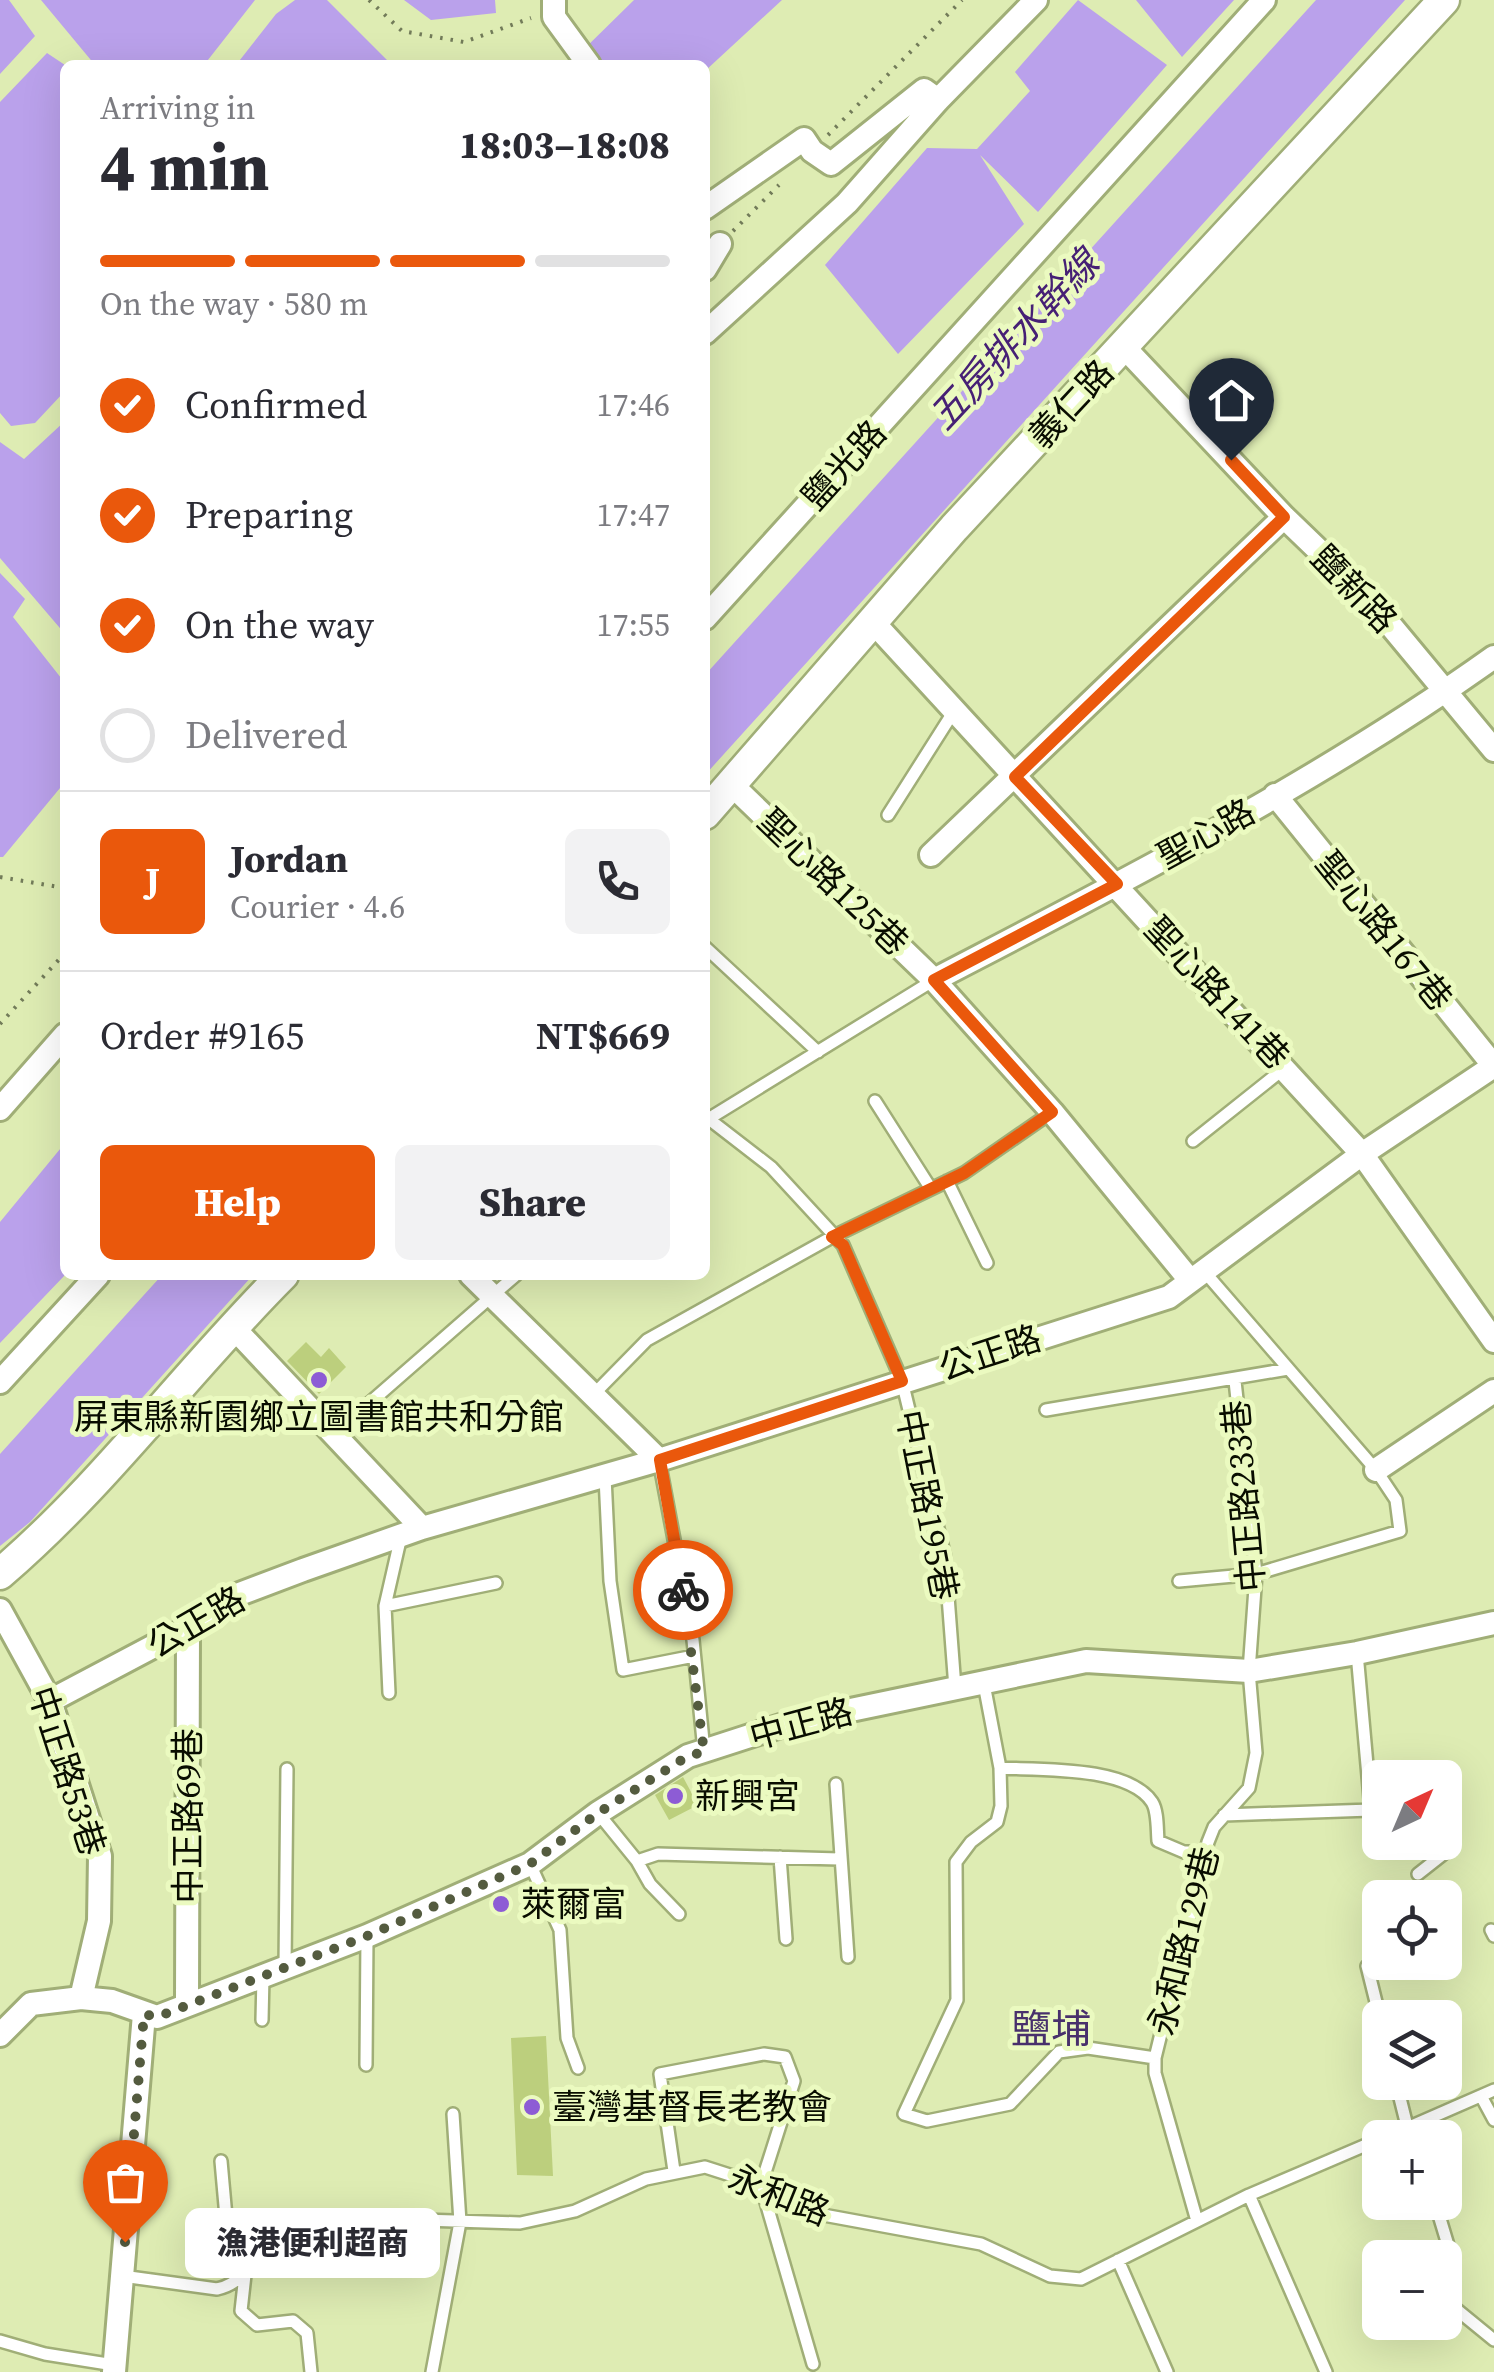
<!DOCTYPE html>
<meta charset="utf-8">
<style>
:root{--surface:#fff;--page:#f2f2f3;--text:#2b2b33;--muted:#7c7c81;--line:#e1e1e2;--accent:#ea580c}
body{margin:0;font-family:"Source Serif 4","Noto Sans TC",serif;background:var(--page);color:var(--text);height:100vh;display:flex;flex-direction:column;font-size:38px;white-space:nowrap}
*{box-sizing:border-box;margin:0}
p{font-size:32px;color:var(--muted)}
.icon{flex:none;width:55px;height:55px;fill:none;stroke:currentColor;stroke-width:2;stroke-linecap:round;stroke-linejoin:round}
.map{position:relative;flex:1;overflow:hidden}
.panel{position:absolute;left:60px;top:60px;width:650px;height:1220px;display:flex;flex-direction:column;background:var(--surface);border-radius:15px;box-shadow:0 10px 40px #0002}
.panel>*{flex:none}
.needle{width:65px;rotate:44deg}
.fabs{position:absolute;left:1362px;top:1760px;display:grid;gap:20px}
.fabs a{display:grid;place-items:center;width:100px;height:100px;border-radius:15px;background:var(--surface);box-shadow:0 10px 40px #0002;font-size:50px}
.pin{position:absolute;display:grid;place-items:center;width:85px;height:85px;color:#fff;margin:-102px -42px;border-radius:50% 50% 50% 0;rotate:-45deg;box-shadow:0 0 10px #0007}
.pin .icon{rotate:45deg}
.courier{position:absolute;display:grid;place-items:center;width:100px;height:100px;margin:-50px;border:8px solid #ea580c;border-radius:50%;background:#fff;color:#222;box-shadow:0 2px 12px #0007}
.bubble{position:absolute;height:70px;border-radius:15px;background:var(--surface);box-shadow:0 10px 40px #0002;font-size:32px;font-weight:800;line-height:70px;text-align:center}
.overview em{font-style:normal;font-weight:800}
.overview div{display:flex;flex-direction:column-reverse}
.overview{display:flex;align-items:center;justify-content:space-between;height:170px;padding:0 40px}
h1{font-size:65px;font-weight:800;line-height:75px}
.bar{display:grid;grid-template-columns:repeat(4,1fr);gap:15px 10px;align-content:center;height:120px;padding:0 40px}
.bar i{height:12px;border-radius:8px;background:var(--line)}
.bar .selected{background:var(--accent)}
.bar p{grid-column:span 4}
.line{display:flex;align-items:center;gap:25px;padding:0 40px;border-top:2px solid var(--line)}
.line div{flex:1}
.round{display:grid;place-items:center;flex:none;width:105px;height:105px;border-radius:15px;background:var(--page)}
ol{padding:0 40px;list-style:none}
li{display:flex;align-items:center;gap:30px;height:110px}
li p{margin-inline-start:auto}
li .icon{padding:10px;border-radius:50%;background:var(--accent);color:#fff;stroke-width:4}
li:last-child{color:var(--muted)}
li i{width:55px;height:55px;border:5px solid var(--line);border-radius:50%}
.action{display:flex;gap:20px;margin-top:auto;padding:20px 40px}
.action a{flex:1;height:115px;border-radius:15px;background:var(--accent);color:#fff;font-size:40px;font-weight:800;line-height:115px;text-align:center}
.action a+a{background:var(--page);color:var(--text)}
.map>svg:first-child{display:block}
</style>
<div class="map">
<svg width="1494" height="2372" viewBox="0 0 1494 2372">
<rect width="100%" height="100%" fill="#deecb3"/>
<path fill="#baa1eb" d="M0,0h9l26,36 -35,38z
M41,0h214l-51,65h-109z
M295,0h32l65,65h-156l40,-51z
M404,0h91l1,13 -65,7z
M634,0h148l-77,71v-6h-121l-7,-9z
M1078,0l89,65 -129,147 -58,-57 44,69 -126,130 -73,-89 102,-117 50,1 53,-58 -15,-19z
M1136,0h98l-52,57z
M1316,0h89l-700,775v-100z
M47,53l18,12v326l-30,32 -24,3 -11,-13v-311z
M65,421v213l-65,-76v-116l24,17z
M0,573l25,26 -12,18 52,66v99l-62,75h-3z
M65,1143v132l-65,68v-121z
M162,1275h91l-223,247 -30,24v-92z"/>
<path fill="#bccf7d" d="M306,1342l15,15 8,-9 17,19 -27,27 -32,-33z
M683,1777l15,28 -29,15 -14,-25z
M546,2036l7,140 -36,-1 -6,-137z"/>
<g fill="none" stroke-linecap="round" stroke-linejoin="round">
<g stroke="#a0ae77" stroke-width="16">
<path id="service" d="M888,815l66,-104
M705,947l113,105
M875,1101l56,88
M705,1116l66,51 72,78 59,136 15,62 28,114 10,131
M705,1121l229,-141
M1193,1141l93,-74
M947,1181l40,82
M593,1395l54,-55 185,-103 132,-64 88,-61
M1046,1410l242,-41
M334,1434l182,-159
M659,1460l34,180 11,111
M605,1477l5,104 13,89 71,-14
M1179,1581l77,-7 144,-43 -4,-31 -20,-30 -173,-200
M385,1606l111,-23
M984,1684l16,84 1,38 -4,16 -26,20 -15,20 1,138 -53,114 23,7 83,-17 49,-52 29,-4 67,10
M389,1693l-4,-87 16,-70
M1000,1768c40,2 128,-2 152,34 6,9 5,28 6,39l26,11h21
M836,1784l12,173
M598,1813l39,48 21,-7 181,5
M1224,1815l147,-5 -14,-157
M780,1857l6,82
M637,1861l13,23 29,30
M530,1864l30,66 7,108 11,30
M1418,1874l33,-26v-34l-6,-11
M1491,1930l3,6
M1367,1966l13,52
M285,1967l2,-198
M262,2020l1,-44
M366,2065l1,-129
M1396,2082l14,56
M1481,2096l13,24
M1384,2138l110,-48
M221,2161l5,56 46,20
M674,2171l-14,-97 104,-20 21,3 9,24 -33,104 52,179
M1249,2195l77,177
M1435,2202l16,53 -6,27
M1197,2221l-42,-148v-15l53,-216 6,-15 35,-39 7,-35 -7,-82 7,-97 -21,-193
M1118,2260l49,112
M245,2275l-4,36 16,14 36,-4 14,12 4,39
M122,2276l95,13c39,-8 44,-57 78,-73l225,7 55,-12 71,-32 59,-12 56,18 57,29 163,30 69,32 31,3 168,-84 131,-56
M1445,2300l49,40
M0,2341l45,13 69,11
M432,2372l28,-150 -7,-108"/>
</g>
<g stroke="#a0ae77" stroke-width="28">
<path id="minor" d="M554,0v17l35,48
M705,208l99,-69 8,12 19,13 93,-74 14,10
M705,269l15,-25
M705,333l142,-130 91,-103 98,-100
M1124,347l160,170 83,80 127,153
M705,618l559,-618
M873,622l489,532 132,187
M732,785l202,195 118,132 137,167
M1275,795l219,271
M931,855l353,-338
M934,980c190,-99 385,-198 560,-323
M0,1109l65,-74
M471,1275l188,185
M232,1326l190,202
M0,1382l98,-107
M1376,1470l118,-79
M0,1610l50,91 50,155 -1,65 -18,77
M50,1701l138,-73 33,-27 82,-31 119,-42 237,-68 510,-163 193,-143 132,-88
M187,2004l1,-376
M0,2035l31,-31 50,-6 31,3 45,16 210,-81 163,-72 68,-51 90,-57 105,-34 293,-61 163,10 108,-18 137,-30
M114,2372l30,-358"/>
</g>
<g stroke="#a0ae77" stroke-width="35">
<path id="tertiary" d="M705,814l249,-286 490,-528
M0,1574c107,-92 184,-200 283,-299"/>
</g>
<path stroke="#727b59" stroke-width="4" stroke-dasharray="2.5 8" stroke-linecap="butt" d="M369,0l33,31 62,11 67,-24
M828,135l134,-135
M733,231l46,-46
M0,877l59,10 6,-5
M0,1024l65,-71"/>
<use href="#service" stroke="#fff" stroke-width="11"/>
<use href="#minor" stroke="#fff" stroke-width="22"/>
<use href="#tertiary" stroke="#fff" stroke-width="30"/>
</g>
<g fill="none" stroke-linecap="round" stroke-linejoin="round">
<path stroke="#545b3f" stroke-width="10" stroke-dasharray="0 18" d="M125,2242l19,-228 13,3 210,-81 163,-72 68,-51 90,-57 16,-4 -21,-162"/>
<path stroke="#ea580c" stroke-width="12" d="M683,1590l-23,-130 242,-79 -59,-136 -11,-8 132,-64 88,-61 -118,-132 183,-96 -102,-107 269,-260 -53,-57"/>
</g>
<g fill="#8d5cd5" stroke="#ebfac0" stroke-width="4">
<circle cx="319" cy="1380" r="10"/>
<circle cx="675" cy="1796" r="10"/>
<circle cx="501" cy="1904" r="10"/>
<circle cx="532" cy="2107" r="10"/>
</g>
<g text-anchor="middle" stroke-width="10" stroke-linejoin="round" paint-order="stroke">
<g font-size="35" fill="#090d00" stroke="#ebfac0">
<text transform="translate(1071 404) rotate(-47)" y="12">義仁路</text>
<text transform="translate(844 465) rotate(-48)" y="12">鹽光路</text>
<text transform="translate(1354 589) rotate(46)" y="12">鹽新路</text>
<text transform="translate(1206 834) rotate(-29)" y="12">聖心路</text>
<text transform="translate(833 882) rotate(44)" y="12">聖心路125巷</text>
<text transform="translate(1384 931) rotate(51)" y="12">聖心路167巷</text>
<text transform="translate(1217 993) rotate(47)" y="12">聖心路141巷</text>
<text transform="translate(990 1353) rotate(-18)" y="12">公正路</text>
<text transform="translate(1244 1496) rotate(-95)" y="12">中正路233巷</text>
<text transform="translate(927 1505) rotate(79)" y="12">中正路195巷</text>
<text transform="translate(196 1622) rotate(-30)" y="12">公正路</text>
<text transform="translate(801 1724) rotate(-15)" y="12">中正路</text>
<text transform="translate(67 1771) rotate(72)" y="12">中正路53巷</text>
<text transform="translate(188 1816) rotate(-90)" y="12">中正路69巷</text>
<text transform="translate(1184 1941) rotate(-76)" y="12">永和路129巷</text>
<text transform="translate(779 2195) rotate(22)" y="12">永和路</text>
</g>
<g font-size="35" fill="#090d00" stroke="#ebfac0" text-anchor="start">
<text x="319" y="1429" text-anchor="middle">屏東縣新園鄉立圖書館共和分館</text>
<text x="695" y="1808">新興宮</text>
<text x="521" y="1916">萊爾富</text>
<text x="552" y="2119">臺灣基督長老教會</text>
</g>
<g font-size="38" font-style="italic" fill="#462075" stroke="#ebfac0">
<text transform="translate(1014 340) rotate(-47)" y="13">五房排水幹線</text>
</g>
<g font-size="40" fill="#48306c" stroke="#ebfac0">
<text x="1051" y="2043">鹽埔</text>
</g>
</g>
</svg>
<div class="fabs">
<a><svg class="needle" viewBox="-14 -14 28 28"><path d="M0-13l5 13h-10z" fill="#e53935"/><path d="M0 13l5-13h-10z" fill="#7c7c81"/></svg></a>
<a><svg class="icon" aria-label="locate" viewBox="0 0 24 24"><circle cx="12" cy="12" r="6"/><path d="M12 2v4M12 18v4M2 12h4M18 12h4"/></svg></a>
<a><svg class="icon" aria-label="layers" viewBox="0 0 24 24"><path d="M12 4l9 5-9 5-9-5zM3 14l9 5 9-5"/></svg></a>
<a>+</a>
<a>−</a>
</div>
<div class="pin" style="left:125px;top:2242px;background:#ea580c"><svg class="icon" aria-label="bag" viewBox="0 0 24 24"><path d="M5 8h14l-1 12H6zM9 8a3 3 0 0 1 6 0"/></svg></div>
<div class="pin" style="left:1231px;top:460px;background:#1f2937"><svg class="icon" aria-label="home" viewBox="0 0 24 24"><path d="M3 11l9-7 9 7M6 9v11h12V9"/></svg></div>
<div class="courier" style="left:683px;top:1590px"><svg class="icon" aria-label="bike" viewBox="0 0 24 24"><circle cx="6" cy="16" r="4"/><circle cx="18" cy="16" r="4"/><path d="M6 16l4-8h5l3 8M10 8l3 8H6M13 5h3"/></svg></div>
<div class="bubble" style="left:185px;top:2208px;width:255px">漁港便利超商</div>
<section class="panel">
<div class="overview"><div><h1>4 min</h1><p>Arriving in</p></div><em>18:03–18:08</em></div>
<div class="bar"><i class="selected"></i><i class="selected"></i><i class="selected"></i><i></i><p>On the way · 580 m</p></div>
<ol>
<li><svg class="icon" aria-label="check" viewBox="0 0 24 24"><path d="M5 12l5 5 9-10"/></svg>Confirmed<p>17:46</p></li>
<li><svg class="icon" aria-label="check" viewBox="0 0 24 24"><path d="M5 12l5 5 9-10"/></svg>Preparing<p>17:47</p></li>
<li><svg class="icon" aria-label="check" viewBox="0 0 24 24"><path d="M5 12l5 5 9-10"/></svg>On the way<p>17:55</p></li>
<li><i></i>Delivered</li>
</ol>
<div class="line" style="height:180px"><b class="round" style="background:var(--accent);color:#fff">J</b><div><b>Jordan</b><p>Courier · 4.6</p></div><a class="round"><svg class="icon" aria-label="phone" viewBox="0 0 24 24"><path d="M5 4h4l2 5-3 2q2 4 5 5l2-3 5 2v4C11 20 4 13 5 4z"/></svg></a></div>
<div class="line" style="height:130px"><div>Order #9165</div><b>NT$669</b></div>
<div class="action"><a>Help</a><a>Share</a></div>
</section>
</div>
